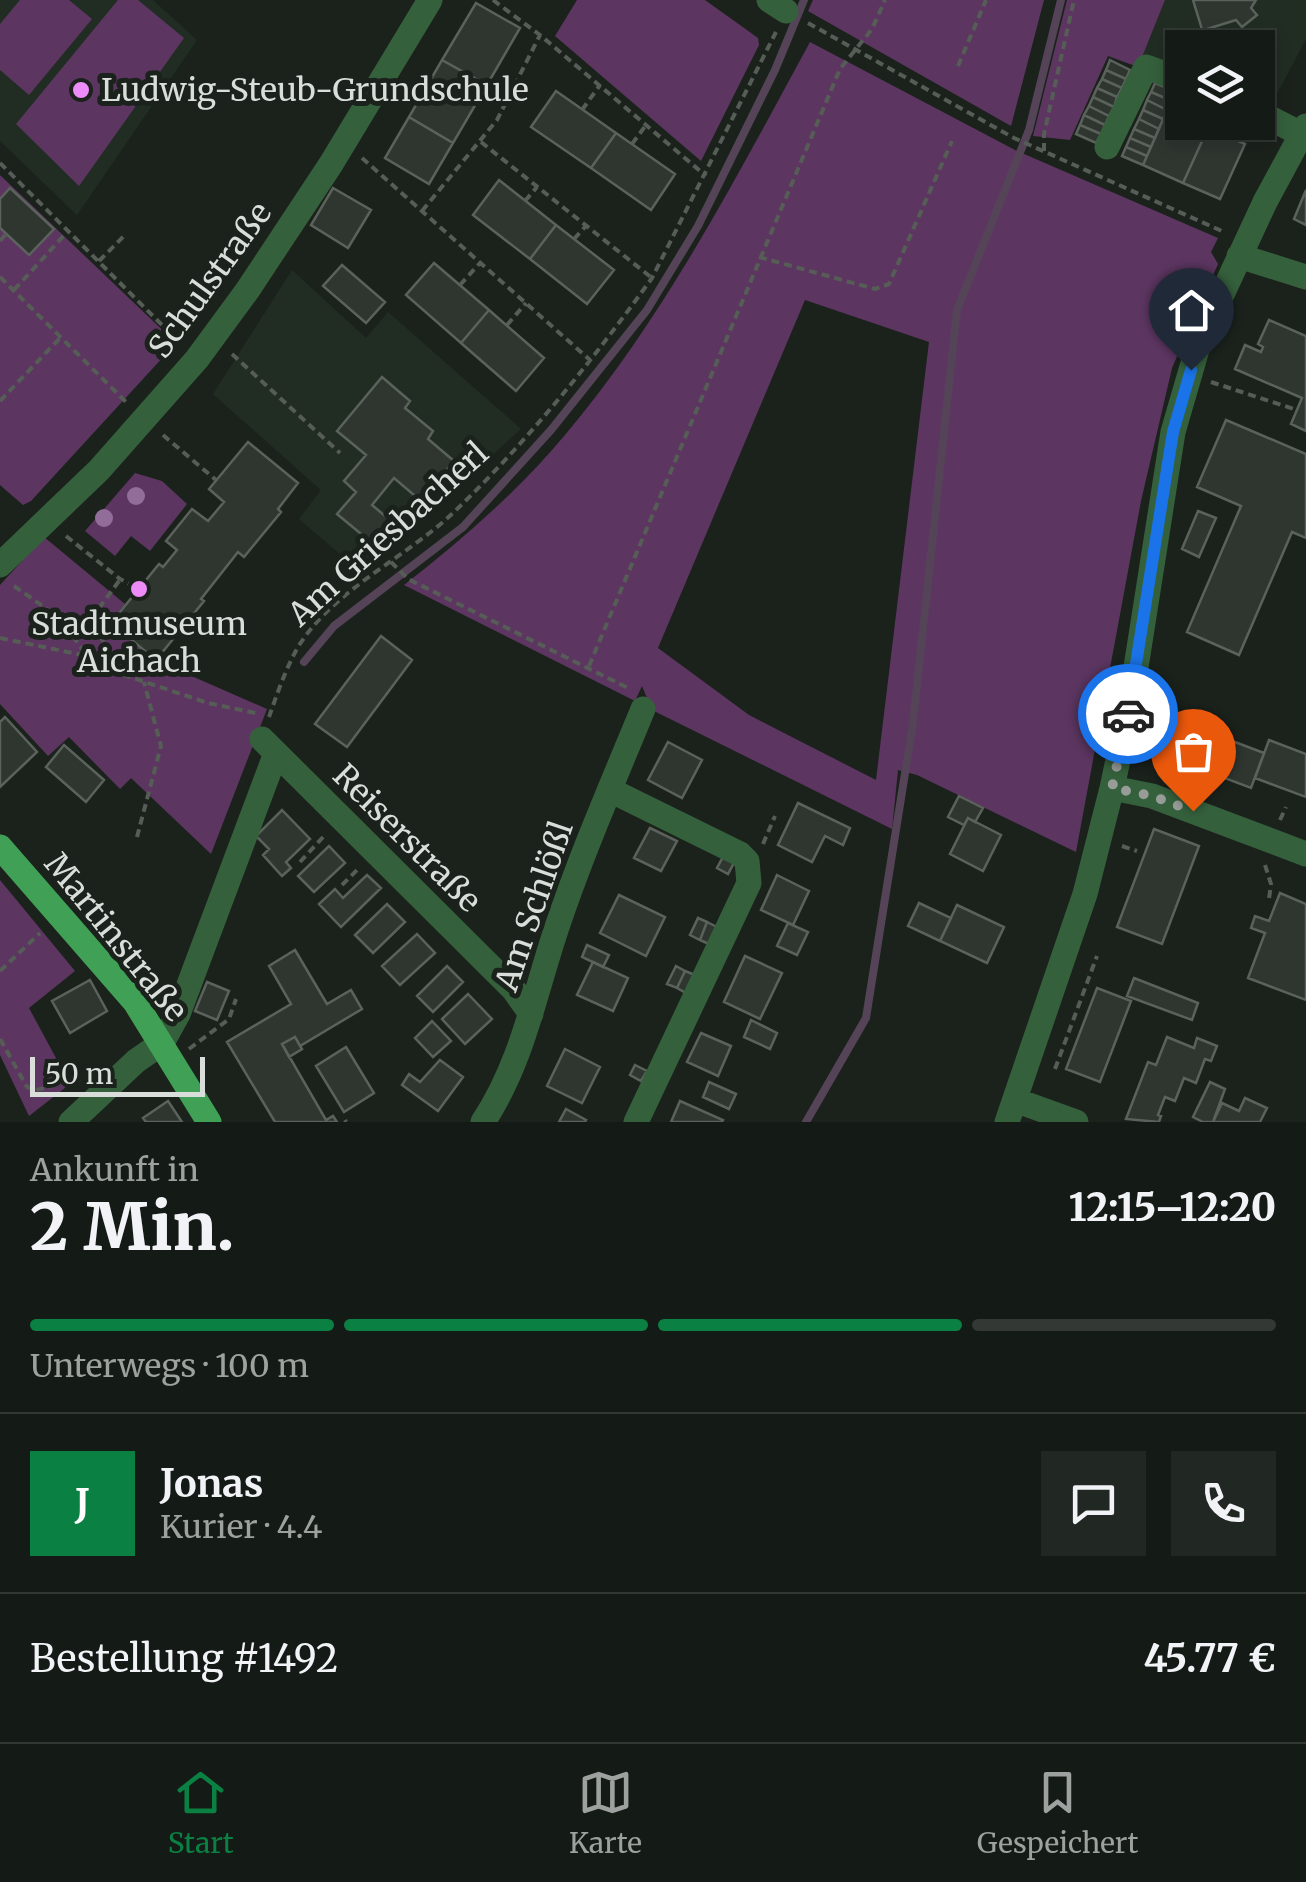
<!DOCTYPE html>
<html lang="de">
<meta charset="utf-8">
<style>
:root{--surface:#141a15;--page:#212722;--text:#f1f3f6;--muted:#9da1a0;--line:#333834;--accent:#0b8043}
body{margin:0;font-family:Merriweather,serif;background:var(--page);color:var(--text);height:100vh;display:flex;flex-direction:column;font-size:38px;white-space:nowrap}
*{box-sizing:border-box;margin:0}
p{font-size:32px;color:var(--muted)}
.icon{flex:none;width:55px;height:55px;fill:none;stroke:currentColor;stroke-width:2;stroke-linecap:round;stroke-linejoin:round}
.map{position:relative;height:1122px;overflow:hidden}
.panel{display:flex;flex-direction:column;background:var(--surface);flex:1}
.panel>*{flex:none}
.buttons{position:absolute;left:1165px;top:30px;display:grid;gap:20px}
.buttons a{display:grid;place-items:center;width:110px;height:110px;border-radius:0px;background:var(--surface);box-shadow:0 5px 15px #0003,0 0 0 2px var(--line);font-size:50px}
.scale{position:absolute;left:30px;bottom:25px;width:175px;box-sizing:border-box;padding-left:10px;border:5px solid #dadeda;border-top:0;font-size:28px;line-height:35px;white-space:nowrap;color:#dadeda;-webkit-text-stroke:8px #1b221c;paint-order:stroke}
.pin{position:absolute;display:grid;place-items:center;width:85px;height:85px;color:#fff;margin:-102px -42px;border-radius:50% 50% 50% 0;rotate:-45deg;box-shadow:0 0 10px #0007}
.pin .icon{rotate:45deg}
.courier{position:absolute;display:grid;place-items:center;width:100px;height:100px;margin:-50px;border:8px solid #1a73e8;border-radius:50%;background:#fff;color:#222;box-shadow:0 2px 12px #0007}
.headline em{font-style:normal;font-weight:800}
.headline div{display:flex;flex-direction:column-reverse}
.headline{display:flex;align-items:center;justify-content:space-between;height:170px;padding:0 30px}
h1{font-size:65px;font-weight:800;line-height:75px}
.bar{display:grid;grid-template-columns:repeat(4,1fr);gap:15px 10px;align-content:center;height:120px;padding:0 30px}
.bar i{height:12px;border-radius:8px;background:var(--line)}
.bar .active{background:var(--accent)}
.bar p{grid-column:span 4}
.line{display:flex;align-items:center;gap:25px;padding:0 30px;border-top:2px solid var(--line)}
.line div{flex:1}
.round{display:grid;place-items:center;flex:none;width:105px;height:105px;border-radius:0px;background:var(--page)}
.tabs{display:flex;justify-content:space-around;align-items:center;height:140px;border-top:2px solid var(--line);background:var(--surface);font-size:28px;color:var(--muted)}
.tabs a{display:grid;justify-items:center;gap:5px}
.tabs .active{color:var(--accent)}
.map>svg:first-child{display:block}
</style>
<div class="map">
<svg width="1306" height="1122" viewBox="0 0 1306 1122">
<rect width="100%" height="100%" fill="#1b221c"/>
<path fill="#212d23" d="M0,0h153l44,40 -120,175 -77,-74z
M1165,0h141v39l-37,70 -11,-5v-56h-76v25l-40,-17z
M292,270l74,68 22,-26 133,117 -159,144 -63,-54 22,-29 -108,-96z"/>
<path fill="#5c3661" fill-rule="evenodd" d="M20,0h49l23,19 -63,76 -29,-25v-46z
M118,0h20l46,38 -105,148 -63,-62z
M577,0h128l53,38 1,7 -58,116 -146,-125z
M813,0h231l-33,126 -203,-115z
M1067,0h98l-27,67 -30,-11 -38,84 -37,-4z
M810,42l205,108 203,88 -7,14 7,12 -46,104 -31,133 -65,351 -159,-77 -19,-5 -6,59 -240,-119 -10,-24 -7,15 -231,-116c58,-45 114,-94 161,-150 100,-119 171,-257 245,-393zM805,300l124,42 -53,438 -127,-65 -91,-67z
M0,175l176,168 -145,158 -8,4 -23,-20z
M135,473l27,8 25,23 -37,47 -19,-15 -16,20 -30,-25z
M44,537l81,67 -16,20 46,36 112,49 -56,145 -80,-76 -11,11 -51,-52 -21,19 -48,-52v-119z
M0,880l75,91 -46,37 41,76 -41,32 -29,-61z"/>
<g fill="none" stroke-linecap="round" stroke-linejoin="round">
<path stroke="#554358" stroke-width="8" d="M304,662l30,-36 129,-99 88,-97 96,-120 51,-84 77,-156 29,-70
M806,1122l60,-104 47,-295 44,-413 72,-180 32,-130"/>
</g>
<path fill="#2f3630" stroke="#5a625b" stroke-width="2.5" d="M1193,0h63l-5,8 6,7 -15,12 -6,-7 -32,10v6z
M476,3l44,25 -33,57 -45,-25z
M442,60l45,25 -34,58 -44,-26z
M1110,60l20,10 -4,9 -20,-9z
M1106,70l20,9 -4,9 -20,-9z
M1102,79l20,9 -5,9 -20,-9z
M1155,83l21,9 -4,9 -21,-9z
M1097,88l20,9 -3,10 -21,-10z
M556,91l60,42 -25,35 -60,-41z
M1151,92l21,9 -5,9 -20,-10z
M1093,97l21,10 -5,9 -20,-10z
M1147,100l20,10 -4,9 -20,-9z
M1089,106l20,10 -4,9 -21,-10z
M1143,110l20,9 -4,10 -20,-10z
M1167,110l15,6v6h14l12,6 -25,55 -40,-18z
M1084,115l21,10 -4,9 -21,-9z
M409,117l44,26 -24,41 -44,-26z
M1139,119l20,10 -4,9 -21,-9z
M1080,125l21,9 -5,9 -20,-9z
M1208,128l37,16 -25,55 -37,-16z
M1134,129l21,9 -4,9 -21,-9z
M616,133l59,41 -24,36 -60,-42z
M1130,138l21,9 -4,9 -21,-9z
M1126,147l21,9 -4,9 -21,-9z
M499,180l57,45 -26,34 -57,-44z
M10,188l44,41 -25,26 -29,-27v-29z
M333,188l38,22 -23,38 -37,-23z
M1306,190v35l-12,-6z
M556,225l58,45 -27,34 -57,-45z
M434,263l55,47 -28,33 -55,-48z
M342,265l43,37 -19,21 -43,-37z
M489,310l55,48 -28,33 -55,-48z
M1269,320l37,16v95l-15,-7 11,-26 -67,-29 10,-24 16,7 2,-5 -5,-3z
M382,377l28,24 -5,7 28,23 -5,8 26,22 -33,40 -27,-23 -22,27 19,16 -19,22 -35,-29 19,-22 -12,-11 22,-26 -29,-24z
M1226,420l80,34v84l-14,-6 -53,123 -52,-23 54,-126 -44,-19z
M248,442l50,41 -20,26 3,3 -37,45 -6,-5 -37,47 3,2 -48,59 -45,-37 48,-59 4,3 14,-17 -11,-9 26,-32 16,12 16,-19 -15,-13z
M1198,511l18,7 -17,39 -17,-8z
M381,636l31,24 -65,87 -32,-23z
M5,717l32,35 -37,35v-65z
M1177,720l87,33 -13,35 -87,-33z
M1269,740l37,14v43l-51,-19z
M668,742l34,18 -20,38 -34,-18z
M64,745l40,35 -18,22 -40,-35z
M959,796l24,12 -8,14 -7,-4 -4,7 -16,-8z
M798,803l52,25 -7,17 -18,-9 -13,26 -34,-17z
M282,810l28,29 -24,23 5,6 -9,8 -19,-21 6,-6 -13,-13z
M968,818l33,17 -18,36 -33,-17z
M650,828l27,13 -16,30 -27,-13z
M1154,829l45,17 -37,98 -45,-17z
M329,846l16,17 -31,29 -16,-16z
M725,853l11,6 -8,15 -11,-6z
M367,875l14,13 -40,39 -22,-23 16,-15 8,9z
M777,875l32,16 -16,34 -32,-15z
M1280,893l26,11v96l-58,-22 17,-45 -14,-5 4,-12 14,5z
M619,895l46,22 -19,39 -46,-23z
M919,903l32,15 -11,23 -32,-15z
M387,904l18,18 -32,31 -18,-18z
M957,905l47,22 -17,36 -47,-22z
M698,918l9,4 -7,18 -10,-5z
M707,922l10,5 -8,17 -9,-4z
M788,923l20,9 -11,23 -20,-9z
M417,934l18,19 -35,32 -18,-19z
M587,945l22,10 -6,12 -21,-10z
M295,950l32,54 24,-14 11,19 -62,37 -5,-9 -13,7 44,76 7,-4 4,6h-62l-48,-80 64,-38 -22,-38z
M745,956l37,17 -22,46 -36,-17z
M593,962l35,16 -15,33 -36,-16z
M447,966l16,16 -30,30 -16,-16z
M676,966l9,5 -8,17 -10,-4z
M685,971l10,4 -9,18 -9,-5z
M1134,978l64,25 -6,17 -65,-24z
M90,980l17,31 -37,22 -18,-32z
M207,982l22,9 -12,29 -22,-9z
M1097,988l34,13 -31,81 -34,-13z
M468,994l24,25 -27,25 -23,-25z
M751,1020l26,13 -7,16 -26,-12z
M432,1021l19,20 -18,16 -18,-19z
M701,1033l30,13 -13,30 -31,-14z
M295,1037l7,12 -13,8 -7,-13z
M1167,1037l27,11 3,-10 20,8 -6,15 -6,-2 -9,24 -12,-5 -9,23 -10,-4 -7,18 3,1 -2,6 -33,-3 22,-57 8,3z
M346,1047l28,46 -30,19 -28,-46z
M565,1049l35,18 -18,36 -35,-17z
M440,1060l23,17 -25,34 -36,-26 7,-11 11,8z
M635,1065l12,6 -6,10 -11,-6z
M709,1082l27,12 -7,15 -26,-12z
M1210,1082l15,7 -12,33h-10l-10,-5z
M1245,1098l22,10 -7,14h-47l9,-19 17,8z
M168,1101l14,21h-36l-3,-4z
M680,1101l43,19 -1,2h-51z
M566,1109l20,11 -1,2h-26z"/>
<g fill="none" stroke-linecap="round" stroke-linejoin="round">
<path stroke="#565c56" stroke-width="4" stroke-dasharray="8 5" stroke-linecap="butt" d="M493,0l47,35 166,141
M808,23l206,115 210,94
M958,66l28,-66
M582,110l18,-25
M1228,128l3,-6
M481,142l171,136
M632,144l14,-19
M1044,151v-17l30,-134
M362,158l228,202
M0,163l179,179
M525,201l12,-14
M422,211l75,-91 43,-85
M574,239l12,-13
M0,241l6,-7
M759,257l116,32 14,-5 63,-143
M99,261l25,-25
M0,277l126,125
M460,285l20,-22
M14,290l54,-59
M507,325l19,-22
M232,354l108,99
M1211,382l86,28
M0,401l61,-64
M163,435l53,45
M66,536l54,43 19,10
M391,562l17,17 220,109
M119,581l-28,38 30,55
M14,586l46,32 27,38 34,18 87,29 52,11
M0,638l87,18
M589,666l251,-597 32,-40 13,-29
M269,717c8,-23 17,-49 29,-70 35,-57 109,-90 156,-135 74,-71 138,-151 198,-234l124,-246
M1280,820l6,-13
M137,837l24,-91 -17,-64
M763,844l12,-28
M1122,846l15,5
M300,862l24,-26
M1265,865l6,19 -2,15
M342,885l18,-18
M0,971l40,-38
M0,1039l27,48 9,3 41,-10 2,2
M189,1049l40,-30 7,-20
M1055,1069l42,-113
M345,1120l1,2"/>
<path stroke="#35603c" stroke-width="25" d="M769,0l17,11
M1258,112l43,22
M1107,147l39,-80 36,13
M1239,256l67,21
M0,565l99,-95 98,-111 50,-68 84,-127 99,-164
M262,739l252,251 17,24
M1112,788l40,8 154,58
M610,790l130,64 7,7 2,22 -113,239
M1015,1100l61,22
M71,1122l65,-61 26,-18 16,-29 98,-261
M483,1122c39,-59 51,-126 73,-192 25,-75 57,-148 87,-221
M1007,1122l78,-228 27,-106 19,-89 42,-267 25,-86 67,-144 41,-76"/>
<path stroke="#40a055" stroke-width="25" d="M0,847l135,155 74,120"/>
</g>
<g fill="#936d99">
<circle cx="136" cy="496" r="9"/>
<circle cx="104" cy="518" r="9"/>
</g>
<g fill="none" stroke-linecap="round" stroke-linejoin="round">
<path stroke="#979c98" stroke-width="10" stroke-dasharray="0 18" d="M1128,714l-16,74 40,8 41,15"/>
<path stroke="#1a73e8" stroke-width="12" d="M1128,714l45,-282 18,-62"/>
</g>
<g fill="#ed8cf9" stroke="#1b221c" stroke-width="4">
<circle cx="81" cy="90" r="10"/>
<circle cx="139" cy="589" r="10"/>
</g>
<g text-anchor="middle" stroke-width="10" stroke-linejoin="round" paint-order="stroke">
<g font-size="32" fill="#dadeda" stroke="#1b221c" text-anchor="start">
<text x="101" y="101">Ludwig-Steub-Grundschule</text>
<text x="139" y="635" text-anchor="middle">Stadtmuseum<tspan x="139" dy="37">Aichach</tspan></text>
</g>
<g font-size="32" fill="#dadeda" stroke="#1b221c">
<text transform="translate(210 280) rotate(-54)" y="11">Schulstraße</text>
<text transform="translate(388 534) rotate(-42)" y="11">Am Griesbacherl</text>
<text transform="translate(407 838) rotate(45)" y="11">Reiserstraße</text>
<text transform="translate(534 906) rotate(-71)" y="11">Am Schlößl</text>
<text transform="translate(116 937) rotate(51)" y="11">Martinstraße</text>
</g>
</g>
</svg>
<div class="buttons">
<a><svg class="icon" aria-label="layers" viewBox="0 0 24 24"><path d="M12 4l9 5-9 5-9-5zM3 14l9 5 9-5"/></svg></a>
</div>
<div class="scale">50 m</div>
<div class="pin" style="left:1193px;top:811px;background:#ea580c"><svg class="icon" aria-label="bag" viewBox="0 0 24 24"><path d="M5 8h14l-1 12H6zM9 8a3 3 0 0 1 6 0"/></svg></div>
<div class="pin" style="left:1191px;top:370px;background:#1f2937"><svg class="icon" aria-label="home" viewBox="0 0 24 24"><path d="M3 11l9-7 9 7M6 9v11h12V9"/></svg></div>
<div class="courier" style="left:1128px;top:714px"><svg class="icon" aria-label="car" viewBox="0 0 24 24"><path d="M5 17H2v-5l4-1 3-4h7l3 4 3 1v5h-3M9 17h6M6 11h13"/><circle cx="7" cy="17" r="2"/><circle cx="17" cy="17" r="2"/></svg></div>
</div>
<section class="panel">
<div class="headline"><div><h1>2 Min.</h1><p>Ankunft in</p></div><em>12:15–12:20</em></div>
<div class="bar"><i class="active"></i><i class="active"></i><i class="active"></i><i></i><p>Unterwegs · 100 m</p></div>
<div class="line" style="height:180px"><b class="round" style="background:var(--accent);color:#fff">J</b><div><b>Jonas</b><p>Kurier · 4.4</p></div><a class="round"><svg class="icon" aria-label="chat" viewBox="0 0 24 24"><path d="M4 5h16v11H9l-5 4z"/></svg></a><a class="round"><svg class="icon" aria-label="phone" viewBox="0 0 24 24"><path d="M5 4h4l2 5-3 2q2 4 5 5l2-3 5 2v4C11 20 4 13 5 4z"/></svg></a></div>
<div class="line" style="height:130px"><div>Bestellung #1492</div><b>45.77 €</b></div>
</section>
<nav class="tabs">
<a class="active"><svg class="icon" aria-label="home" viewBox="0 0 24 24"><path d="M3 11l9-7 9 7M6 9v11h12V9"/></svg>Start</a>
<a><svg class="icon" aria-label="map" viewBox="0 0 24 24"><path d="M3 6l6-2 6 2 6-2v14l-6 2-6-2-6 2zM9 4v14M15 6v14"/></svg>Karte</a>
<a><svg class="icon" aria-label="saved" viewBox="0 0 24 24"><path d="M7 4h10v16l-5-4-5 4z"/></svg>Gespeichert</a>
</nav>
